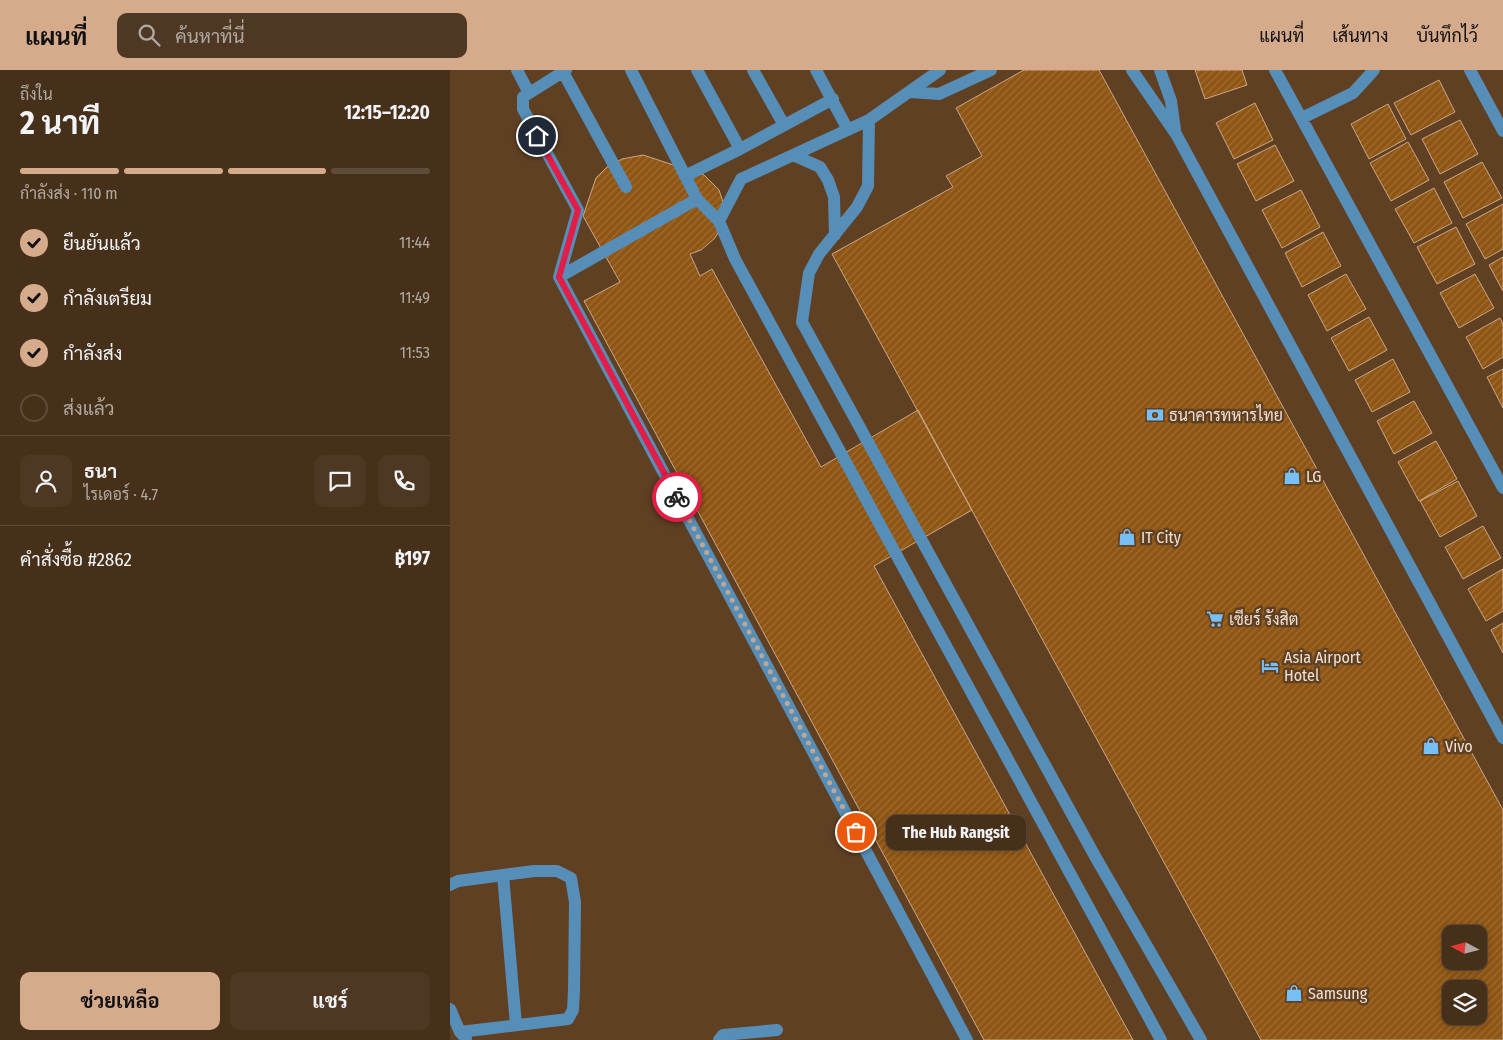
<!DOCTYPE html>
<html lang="th">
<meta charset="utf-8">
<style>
:root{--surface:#47301a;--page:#4e3823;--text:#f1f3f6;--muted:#b0a9a2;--line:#5f4b39;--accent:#d6ab8b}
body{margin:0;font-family:"Fira Sans Condensed",Sarabun,sans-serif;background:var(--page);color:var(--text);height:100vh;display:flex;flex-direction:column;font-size:19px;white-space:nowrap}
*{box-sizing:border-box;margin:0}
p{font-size:16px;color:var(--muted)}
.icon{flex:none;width:28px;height:28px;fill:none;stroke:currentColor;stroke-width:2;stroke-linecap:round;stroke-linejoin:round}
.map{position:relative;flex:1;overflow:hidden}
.side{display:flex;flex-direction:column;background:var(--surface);width:450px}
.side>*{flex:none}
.needle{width:32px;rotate:277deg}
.controls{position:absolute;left:992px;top:855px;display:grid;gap:10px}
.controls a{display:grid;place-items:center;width:45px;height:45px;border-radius:10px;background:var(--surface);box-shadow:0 2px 8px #0003,0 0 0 1px var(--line);font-size:25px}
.pin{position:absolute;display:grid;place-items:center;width:42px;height:42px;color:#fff;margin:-21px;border:2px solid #fff;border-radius:50%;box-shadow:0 1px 5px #0007}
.courier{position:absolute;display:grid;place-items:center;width:50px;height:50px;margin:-25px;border:4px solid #e11d48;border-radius:50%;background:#fff;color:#222;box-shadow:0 1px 6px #0007}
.bubble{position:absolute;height:35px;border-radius:10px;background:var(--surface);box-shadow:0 2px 8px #0003,0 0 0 1px var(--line);font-size:16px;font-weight:700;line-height:35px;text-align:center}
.headline em{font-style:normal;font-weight:700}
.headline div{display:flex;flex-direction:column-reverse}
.headline{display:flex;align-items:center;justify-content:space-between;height:85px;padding:0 20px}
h1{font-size:32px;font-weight:700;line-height:38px}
.bar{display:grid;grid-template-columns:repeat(4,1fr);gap:8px 5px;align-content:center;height:60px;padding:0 20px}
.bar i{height:6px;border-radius:4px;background:var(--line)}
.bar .active{background:var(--accent)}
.bar p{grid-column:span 4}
.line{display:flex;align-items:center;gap:12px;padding:0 20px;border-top:1px solid var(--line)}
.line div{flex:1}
.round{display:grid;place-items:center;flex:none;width:52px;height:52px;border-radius:10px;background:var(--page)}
ol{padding:0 20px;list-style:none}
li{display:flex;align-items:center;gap:15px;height:55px}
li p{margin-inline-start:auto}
li .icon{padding:5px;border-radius:50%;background:var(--accent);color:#111;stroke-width:4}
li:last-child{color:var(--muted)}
li i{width:28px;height:28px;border:2px solid var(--line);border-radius:50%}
.button{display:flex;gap:10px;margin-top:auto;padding:10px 20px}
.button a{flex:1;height:58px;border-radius:10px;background:var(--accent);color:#111;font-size:20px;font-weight:700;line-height:58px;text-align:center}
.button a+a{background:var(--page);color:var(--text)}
header{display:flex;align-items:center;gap:30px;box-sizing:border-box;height:70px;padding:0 25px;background:var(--accent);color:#111}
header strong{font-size:24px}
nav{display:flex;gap:28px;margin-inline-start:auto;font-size:18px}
.search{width:350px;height:45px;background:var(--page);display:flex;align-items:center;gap:12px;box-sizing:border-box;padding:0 18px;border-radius:10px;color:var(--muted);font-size:19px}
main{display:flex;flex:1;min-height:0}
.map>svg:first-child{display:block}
</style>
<header>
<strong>แผนที่</strong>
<div class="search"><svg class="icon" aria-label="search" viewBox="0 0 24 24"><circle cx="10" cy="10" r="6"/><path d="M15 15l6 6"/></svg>ค้นหาที่นี่</div>
<nav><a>แผนที่</a><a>เส้นทาง</a><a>บันทึกไว้</a></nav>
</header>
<main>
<section class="side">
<div class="headline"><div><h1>2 นาที</h1><p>ถึงใน</p></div><em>12:15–12:20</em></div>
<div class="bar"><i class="active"></i><i class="active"></i><i class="active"></i><i></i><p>กำลังส่ง · 110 m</p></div>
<ol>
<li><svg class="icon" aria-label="check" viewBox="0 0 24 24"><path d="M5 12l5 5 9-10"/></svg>ยืนยันแล้ว<p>11:44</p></li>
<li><svg class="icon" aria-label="check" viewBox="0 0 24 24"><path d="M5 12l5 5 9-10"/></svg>กำลังเตรียม<p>11:49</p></li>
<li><svg class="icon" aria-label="check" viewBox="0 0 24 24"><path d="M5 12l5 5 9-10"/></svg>กำลังส่ง<p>11:53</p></li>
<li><i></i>ส่งแล้ว</li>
</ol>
<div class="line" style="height:90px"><a class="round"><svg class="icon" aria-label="person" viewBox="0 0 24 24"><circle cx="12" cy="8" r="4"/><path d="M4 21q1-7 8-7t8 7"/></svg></a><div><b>ธนา</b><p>ไรเดอร์ · 4.7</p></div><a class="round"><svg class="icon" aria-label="chat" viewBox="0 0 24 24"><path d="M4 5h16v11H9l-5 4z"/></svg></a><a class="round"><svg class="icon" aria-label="phone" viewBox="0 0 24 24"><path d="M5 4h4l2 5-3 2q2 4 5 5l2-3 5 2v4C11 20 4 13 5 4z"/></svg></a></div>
<div class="line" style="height:65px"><div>คำสั่งซื้อ #2862</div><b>฿197</b></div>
<div class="button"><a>ช่วยเหลือ</a><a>แชร์</a></div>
</section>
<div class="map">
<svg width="1053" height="970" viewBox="0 0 1053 970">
<defs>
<pattern id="building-hatch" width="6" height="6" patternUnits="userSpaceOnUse" patternTransform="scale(1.25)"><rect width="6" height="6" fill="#8f5513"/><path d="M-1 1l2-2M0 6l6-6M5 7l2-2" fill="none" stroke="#9f6d34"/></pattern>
</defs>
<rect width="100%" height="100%" fill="#5f4023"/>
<path fill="url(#building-hatch)" stroke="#cba788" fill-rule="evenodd" d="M574,0h75l404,740v230h-242l-429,-786 121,-67 -7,-11 36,-20 -26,-48zM1001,864h28v27h-28zM1001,919h28v27h-28z
M745,0h47l5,15 -42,14z
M989,10l16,32 -44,23 -17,-32z
M805,33l18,37 -39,19 -18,-36z
M938,34l18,35 -37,20 -18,-35z
M1010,50l18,34 -38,20 -18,-35z
M958,72l21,38 -38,21 -21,-38z
M825,75l19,36 -38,20 -19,-37z
M193,85l61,20 15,15 5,15v17l-9,16 -14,12 -11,4 10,22 12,-7 109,198 97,-57 54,100 -98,56 259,474h-149l-400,-739 36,-19 -37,-66 13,-38 11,-11 15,-8z
M1032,92l20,36 -39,20 -19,-36z
M984,118l18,35 -38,20 -19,-34z
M851,120l19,37 -38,21 -20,-38z
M1053,134v45l-18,10 -19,-35z
M1006,157l19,37 -38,20 -20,-37z
M873,162l18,34 -39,21 -17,-34z
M1053,187v34l-14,-26z
M896,204l20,35 -39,22 -19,-36z
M1025,204l19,34 -35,20 -19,-35z
M919,247l18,33 -38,21 -18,-33z
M1050,248l3,6v33l-20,12 -17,-32z
M943,289l17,33 -38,20 -17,-32z
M1053,299v39l-16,-31z
M964,331l18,32 -38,21 -17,-33z
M986,371l21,38 -38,22 -21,-39z
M1008,411l19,35 -37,21 -20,-36z
M1033,456l18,32 -38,21 -18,-32z
M1053,499v42l-17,10 -18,-32z
M1053,553v30l-12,-23z"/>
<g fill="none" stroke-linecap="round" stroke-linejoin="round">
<path stroke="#568eb8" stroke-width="12" d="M67,0l12,23
M116,0l-43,27v12l55,101 -19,67 408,763
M181,0l66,129 22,22
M247,0l43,79
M303,0l31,55
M366,0l32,60
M490,0l-71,50 -128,59 -22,42 16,38 426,781
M682,0l44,64 327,604
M710,0l11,31 4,29
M825,0l228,418
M1020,0l33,61
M113,2l63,115
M460,22l29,2 52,-24
M852,48l51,-25 21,-23
M419,50l-1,66 -11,21 -38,47 -10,19 -7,49 294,536 105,182
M343,85l27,12 8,13 6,17 1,38
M235,106l55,-27 93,-50
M109,207l138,-78
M53,805l13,150
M0,815l8,-4 76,-10h23l14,7 4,24 -1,88 -1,20 -5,9 -108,13
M0,939l10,23 6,6
M269,970l4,-5 54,-5"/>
</g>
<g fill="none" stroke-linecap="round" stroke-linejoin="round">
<path stroke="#bfa893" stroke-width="5" stroke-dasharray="0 9" d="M227,427l179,335"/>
<path stroke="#e11d48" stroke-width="6" d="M87,66l41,74 -19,67 118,220"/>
</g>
<defs>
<g id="bank-bare" transform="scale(1.35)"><path d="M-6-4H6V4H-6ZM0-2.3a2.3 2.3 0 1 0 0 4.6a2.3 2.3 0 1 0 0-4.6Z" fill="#77bff7" stroke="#5f4023" stroke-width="2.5" paint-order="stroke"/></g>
<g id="shop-bare" transform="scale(1.35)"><path d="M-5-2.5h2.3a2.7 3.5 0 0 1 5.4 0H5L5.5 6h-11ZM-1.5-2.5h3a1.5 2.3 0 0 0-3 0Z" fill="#77bff7" stroke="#5f4023" stroke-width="2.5" paint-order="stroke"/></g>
<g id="supermarket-bare" transform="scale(1.35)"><path d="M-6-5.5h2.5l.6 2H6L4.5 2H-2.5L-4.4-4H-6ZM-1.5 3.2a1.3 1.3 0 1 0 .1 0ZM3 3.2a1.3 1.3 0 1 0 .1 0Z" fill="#77bff7" stroke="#5f4023" stroke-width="2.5" paint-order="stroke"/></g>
<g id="hotel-bare" transform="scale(1.35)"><path d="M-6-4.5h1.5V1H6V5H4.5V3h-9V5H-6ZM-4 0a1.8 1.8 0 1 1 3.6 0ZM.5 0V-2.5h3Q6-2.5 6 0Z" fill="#77bff7" stroke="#5f4023" stroke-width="2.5" paint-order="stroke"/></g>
</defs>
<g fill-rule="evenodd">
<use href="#bank-bare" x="705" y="345"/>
<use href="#shop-bare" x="842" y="406"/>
<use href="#shop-bare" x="677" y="467"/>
<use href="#supermarket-bare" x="765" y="549"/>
<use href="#hotel-bare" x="820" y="596"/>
<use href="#shop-bare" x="981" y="676"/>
<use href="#shop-bare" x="844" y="923"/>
</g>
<g text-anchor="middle" stroke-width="5" stroke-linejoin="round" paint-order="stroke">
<g font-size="16" fill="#f3e0d0" stroke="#5f4023" text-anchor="start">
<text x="719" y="351">ธนาคารทหารไทย</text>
<text x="856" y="412">LG</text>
<text x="691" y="473">IT City</text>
<text x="779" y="555">เซียร์ รังสิต</text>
<text x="834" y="593">Asia Airport<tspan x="834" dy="18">Hotel</tspan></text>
<text x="995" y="682">Vivo</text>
<text x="858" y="929">Samsung</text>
</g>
</g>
</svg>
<div class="controls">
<a><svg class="needle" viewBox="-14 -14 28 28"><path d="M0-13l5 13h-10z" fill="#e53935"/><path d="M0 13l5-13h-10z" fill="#b0a9a2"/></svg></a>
<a><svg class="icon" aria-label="layers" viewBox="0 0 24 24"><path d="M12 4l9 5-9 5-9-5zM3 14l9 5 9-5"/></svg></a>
</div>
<div class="pin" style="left:406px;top:762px;background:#ea580c"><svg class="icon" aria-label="bag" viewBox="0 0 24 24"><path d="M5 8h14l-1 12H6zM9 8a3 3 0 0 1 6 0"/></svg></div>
<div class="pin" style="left:87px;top:66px;background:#1f2937"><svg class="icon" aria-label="home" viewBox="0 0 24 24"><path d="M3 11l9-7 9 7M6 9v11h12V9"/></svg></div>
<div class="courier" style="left:227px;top:427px"><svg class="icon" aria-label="bike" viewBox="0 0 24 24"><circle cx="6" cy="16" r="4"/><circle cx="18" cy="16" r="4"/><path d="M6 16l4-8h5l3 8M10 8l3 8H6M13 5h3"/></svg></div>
<div class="bubble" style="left:436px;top:745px;width:140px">The Hub Rangsit</div>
</div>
</main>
